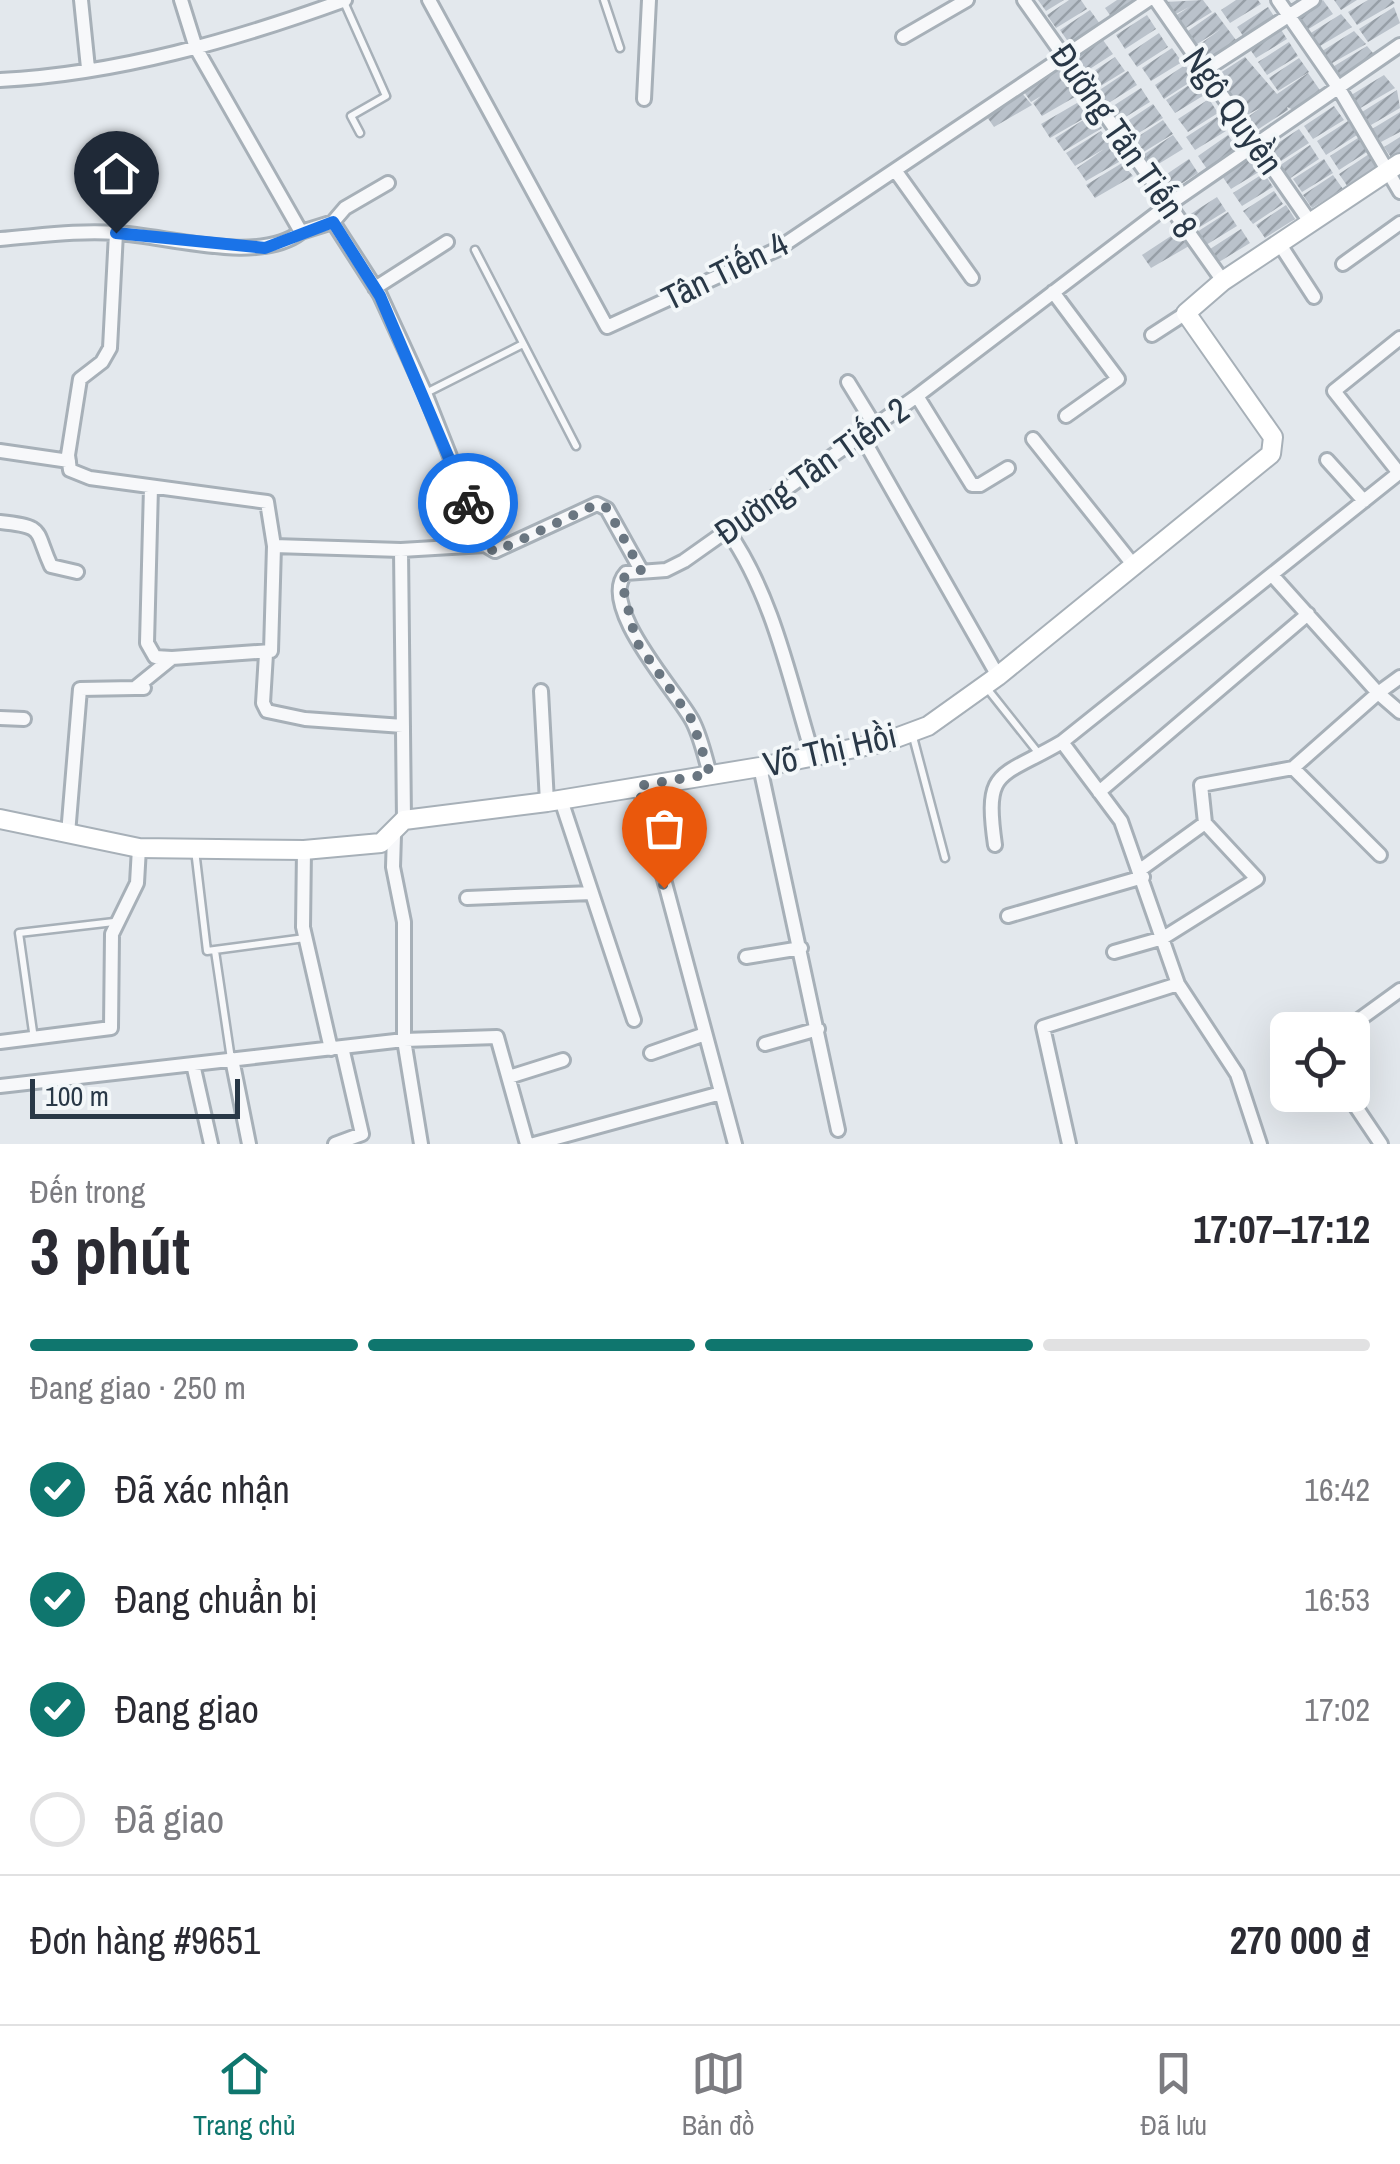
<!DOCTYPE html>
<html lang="vi">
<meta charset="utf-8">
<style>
:root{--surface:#fff;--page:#f7f7f7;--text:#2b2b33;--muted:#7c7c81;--line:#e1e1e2;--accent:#0f766e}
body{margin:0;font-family:"Archivo Narrow",sans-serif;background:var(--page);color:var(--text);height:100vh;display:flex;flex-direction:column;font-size:38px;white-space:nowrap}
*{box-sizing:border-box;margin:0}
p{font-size:32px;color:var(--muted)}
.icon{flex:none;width:55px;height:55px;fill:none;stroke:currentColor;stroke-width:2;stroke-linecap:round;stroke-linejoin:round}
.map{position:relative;height:1144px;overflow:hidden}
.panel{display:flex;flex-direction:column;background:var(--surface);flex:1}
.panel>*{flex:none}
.buttons{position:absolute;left:1270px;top:1012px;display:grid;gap:20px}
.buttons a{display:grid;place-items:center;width:100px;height:100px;border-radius:15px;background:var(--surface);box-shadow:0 10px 40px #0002;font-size:50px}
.scale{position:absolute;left:30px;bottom:25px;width:210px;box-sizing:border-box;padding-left:10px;border:5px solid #293847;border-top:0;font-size:28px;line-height:35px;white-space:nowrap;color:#293847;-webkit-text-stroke:8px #f3f7f9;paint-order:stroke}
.pin{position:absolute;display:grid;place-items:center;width:85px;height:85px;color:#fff;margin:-102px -42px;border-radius:50% 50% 50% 0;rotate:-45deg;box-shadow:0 0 10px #0007}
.pin .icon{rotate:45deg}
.courier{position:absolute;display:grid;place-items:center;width:100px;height:100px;margin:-50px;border:8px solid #1a73e8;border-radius:50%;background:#fff;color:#222;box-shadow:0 2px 12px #0007}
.headline em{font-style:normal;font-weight:800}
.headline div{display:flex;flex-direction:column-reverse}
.headline{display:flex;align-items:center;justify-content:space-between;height:170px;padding:0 30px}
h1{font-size:65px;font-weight:800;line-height:75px}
.bar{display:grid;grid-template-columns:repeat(4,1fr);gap:15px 10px;align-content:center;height:120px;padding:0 30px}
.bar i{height:12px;border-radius:8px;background:var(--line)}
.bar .on{background:var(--accent)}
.bar p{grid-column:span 4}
.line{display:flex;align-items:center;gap:25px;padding:0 30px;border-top:2px solid var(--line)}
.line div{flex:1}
ol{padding:0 30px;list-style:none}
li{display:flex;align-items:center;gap:30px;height:110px}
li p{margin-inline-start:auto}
li .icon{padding:10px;border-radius:50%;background:var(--accent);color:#fff;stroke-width:4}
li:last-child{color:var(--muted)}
li i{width:55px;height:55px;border:5px solid var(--line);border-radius:50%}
.tab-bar{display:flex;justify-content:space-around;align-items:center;height:140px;border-top:2px solid var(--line);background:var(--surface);font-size:28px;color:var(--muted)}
.tab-bar a{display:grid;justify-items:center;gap:5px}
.tab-bar .on{color:var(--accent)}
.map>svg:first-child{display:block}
</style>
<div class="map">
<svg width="1400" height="1144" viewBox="0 0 1400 1144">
<defs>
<pattern id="building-hatch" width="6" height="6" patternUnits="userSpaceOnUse" patternTransform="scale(2.5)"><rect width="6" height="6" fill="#bac2cb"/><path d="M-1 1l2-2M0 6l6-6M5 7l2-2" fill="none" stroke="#979fa7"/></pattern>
</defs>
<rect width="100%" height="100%" fill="#e3e8ed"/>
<path fill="url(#building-hatch)" d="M1038,0h26l-18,11z
M1069,0h12l6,9 -31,19 -9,-13z
M1117,0h30l-33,21 -9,-13z
M1203,0l9,12 -31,19 -9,-13 17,-11 -15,8 -9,-13z
M1236,0h22l3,4 -31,19 -9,-13z
M1323,0l10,14 -31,19 -9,-13z
M1334,0h23l-16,10z
M1368,0h24l3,3 -38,22 -9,-13z
M1268,7l9,14 -31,19 -9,-13z
M1394,7l6,16 -32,19 -9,-13z
M1090,10l10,14 -31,19 -9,-13z
M1215,12l21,28 -31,20 -9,-13 25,-18 -27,17 -9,-13z
M1341,14l11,13 -37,22 -9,-13z
M1147,15l9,14 -31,20 -9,-14z
M1278,25l9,14 -31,19 -9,-13z
M1354,31l12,13 -39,22 -8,-13z
M1159,33l9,14 -31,20 -9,-13z
M1103,40l10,14 -31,20 -10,-13z
M1289,42l9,14 -31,19 -9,-13z
M1367,46l11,13 -38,22 -9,-13z
M1172,48l10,14 -31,19 -9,-13z
M1115,57l10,14 -31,19 -9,-13z
M1245,57l32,37 31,-21 16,23 -26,16 -11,-5 1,3 -31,20 -9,-13 12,-9 -13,7 -33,-38z
M1299,58l10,14 -31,19 -9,-13z
M1185,65l10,14 -31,20 -9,-14z
M1058,67l22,27 -38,22 -9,-13 8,-7 -10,6 -9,-13z
M1128,71l9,14 -30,19 -9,-13z
M1384,75l11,13 -38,22 -9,-13z
M1197,80l9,14 -31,19 -9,-13z
M1141,88l9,14 -31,19 -9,-13z
M1397,90l3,18 -29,17 -9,-13z
M1021,92l11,13 -38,22 -9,-13z
M1209,99l9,14 -30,19 -10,-13z
M1077,103l11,13 -38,22 -9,-14z
M1153,104l10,14 -31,19 -9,-13z
M1334,106l10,14 -31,19 -9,-13z
M1400,112v20l-19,10 -9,-13z
M1091,115l11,13 -38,23 -9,-13z
M1217,117l9,14 -31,19 -9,-13z
M1163,120l10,14 -31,19 -9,-13z
M1348,121l9,14 -31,20 -9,-14z
M1299,129l10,14 -31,20 -9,-14z
M1101,131l23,28 -38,22 -9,-13 27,-19 -29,17 -9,-13z
M1173,135l10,14 -31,19 -9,-13z
M1228,135l10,14 -31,20 -9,-13z
M1361,136l9,14 -31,20 -9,-14z
M1400,137v19l-7,4 -9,-13z
M1310,145l9,14 -30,20 -10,-13z
M1369,154l10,13 -31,20 -9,-13z
M1253,156l9,14 -31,19 -9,-13z
M1189,159l9,14 -31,20 -9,-13z
M1324,159l9,14 -31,19 -9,-13z
M1122,163l11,13 -38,22 -9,-13z
M1264,173l9,14 -31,19 -9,-13z
M1333,175l10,14 -31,19 -9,-13z
M1274,191l9,13 -30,20 -10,-13z
M1217,197l9,14 -31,19 -9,-13z
M1286,205l9,14 -30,19 -9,-13z
M1228,212l9,14 -31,19 -9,-13z
M1241,229l9,14 -31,19 -9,-13z
M1177,232l12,14 -38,22 -9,-13z"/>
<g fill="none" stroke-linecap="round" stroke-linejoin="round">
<g stroke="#a7b0b8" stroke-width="11">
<path id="lane" d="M604,0l16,48
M344,2l42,94 -35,20 9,17
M475,250l101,196
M426,393l95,-48
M986,687l54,68
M912,733l33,125
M195,850l12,101 98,-13
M215,951l16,108
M34,1039l-15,-106 95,-11"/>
</g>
<g stroke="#a7b0b8" stroke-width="18">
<path id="street" d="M81,0l7,68
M181,0l15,48 105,184 32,-10 47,73 45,98 60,152
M429,0l178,327 169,-77 372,-250
M1024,0l199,281
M1156,0l154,222
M1278,0l60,87 62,105
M903,37l64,-37
M1205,70l108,-70
M0,80c118,-6 235,-40 345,-80
M644,99l5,-99
M897,173l75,105
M333,222l12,-14 43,-25
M116,233l-6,115 -8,14 -22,17 -12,76 2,15 20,8 177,24 7,44 127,4 84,-5 10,6 102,-47 10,5 34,61
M0,239c39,-3 78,-9 117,-6 52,3 141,32 184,-1
M1279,243l35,54
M1343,264l57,-41
M375,288l72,-46
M1053,292l65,87 -52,37
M1152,335l34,-22
M848,382l27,44
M917,396l55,89h8l28,-17
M861,435l137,241
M1033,439l102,128
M0,451l69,10
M1327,460l37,41
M1399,473l-65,-82 66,-53
M151,487l-4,156 8,14 17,1
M0,522c46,5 34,7 51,44l26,6
M727,530c46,65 63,151 86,226
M401,550l3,270
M1272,575l106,118 -85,75 87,87
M266,654l-3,49 4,8 38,8 98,7
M1400,677l-22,16 22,19
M144,688h-9l37,-30 99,-7 3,-105
M541,691l6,111
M0,718l24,1
M760,767l78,363
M710,774c-5,-17 -9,-36 -17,-52 -13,-27 -97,-116 -67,-149l40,-3 18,-9 233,-165 251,-191 232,-160
M639,786l96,358
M1099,792l209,-178
M561,800l73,220
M1205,823l-4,-38 92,-17
M68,834l12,-145 55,-1
M394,835l-1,32 11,55v118l17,104
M995,845c-11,-78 4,-66 67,-103
M304,850l-1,77 28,122
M467,898l125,-5
M1008,916l135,-39
M1114,952l49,-14 94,-59 -52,-56 -65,47
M746,957l55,-9
M1345,1030l55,-40
M0,1042l111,-14 1,-94 25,-51 2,-35
M765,1044l53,-15
M651,1053l54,-19
M232,1059l17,85
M193,1064l18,80
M509,1077l54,-17
M0,1086l404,-46 93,-3 30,107
M1348,1095l33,49
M335,1144l27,-10 -20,-87
M534,1144l187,-51
M1069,1144l-26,-117 135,-43
M1260,1144l-23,-70 -59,-90 -57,-163 -59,-79 338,-270"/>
</g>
<g stroke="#a7b0b8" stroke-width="22">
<path id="secondary" d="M0,819l139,29 165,2 77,-7 23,-23 143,-18 213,-35 125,-25 43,-16 70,-50 273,-222 2,-17 -87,-124 37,-32 177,-118"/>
</g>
<use href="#lane" stroke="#f7f8fa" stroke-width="6"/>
<use href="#street" stroke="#f7f8fa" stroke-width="12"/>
<use href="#secondary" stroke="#fff" stroke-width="18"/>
</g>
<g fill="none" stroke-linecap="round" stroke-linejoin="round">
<path stroke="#6a7681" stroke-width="10" stroke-dasharray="0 18" d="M468,503l17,42 10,7 102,-48 10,4 34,62 -20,9 15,62 56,79 18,54 -72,12 26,102"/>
<path stroke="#1a73e8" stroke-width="12" d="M116,233l149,15 68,-26 47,74 88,207"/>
</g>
<g text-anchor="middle" stroke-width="8" stroke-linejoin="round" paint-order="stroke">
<g font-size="35" fill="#293847" stroke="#f3f7f9">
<text transform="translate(1233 111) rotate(55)" y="12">Ngô Quyền</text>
<text transform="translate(1124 141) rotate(55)" y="12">Đường Tân Tiến 8</text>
<text transform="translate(725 271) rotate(-26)" y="12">Tân Tiến 4</text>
<text transform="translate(812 471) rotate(-35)" y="12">Đường Tân Tiến 2</text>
<text transform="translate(830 750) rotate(-13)" y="12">Võ Thị Hồi</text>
</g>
</g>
</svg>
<div class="buttons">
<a><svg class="icon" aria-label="locate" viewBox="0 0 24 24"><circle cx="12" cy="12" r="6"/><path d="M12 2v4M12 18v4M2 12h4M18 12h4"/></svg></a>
</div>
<div class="scale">100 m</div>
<div class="pin" style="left:664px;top:888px;background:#ea580c"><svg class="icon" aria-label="bag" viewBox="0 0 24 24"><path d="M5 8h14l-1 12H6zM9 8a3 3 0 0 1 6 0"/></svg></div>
<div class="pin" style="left:116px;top:233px;background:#1f2937"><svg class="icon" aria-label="home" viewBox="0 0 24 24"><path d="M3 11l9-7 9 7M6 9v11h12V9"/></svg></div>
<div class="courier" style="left:468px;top:503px"><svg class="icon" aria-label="bike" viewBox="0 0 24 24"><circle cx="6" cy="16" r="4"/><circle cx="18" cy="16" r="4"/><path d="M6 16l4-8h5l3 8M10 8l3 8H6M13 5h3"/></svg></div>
</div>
<section class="panel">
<div class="headline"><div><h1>3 phút</h1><p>Đến trong</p></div><em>17:07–17:12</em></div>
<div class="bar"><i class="on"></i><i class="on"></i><i class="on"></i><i></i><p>Đang giao · 250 m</p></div>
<ol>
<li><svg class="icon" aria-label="check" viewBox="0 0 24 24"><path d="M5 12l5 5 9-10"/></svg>Đã xác nhận<p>16:42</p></li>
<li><svg class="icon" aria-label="check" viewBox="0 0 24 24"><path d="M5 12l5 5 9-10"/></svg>Đang chuẩn bị<p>16:53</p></li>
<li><svg class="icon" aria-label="check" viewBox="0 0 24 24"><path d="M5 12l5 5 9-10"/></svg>Đang giao<p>17:02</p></li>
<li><i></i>Đã giao</li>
</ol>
<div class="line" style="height:130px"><div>Đơn hàng #9651</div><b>270 000 ₫</b></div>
</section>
<nav class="tab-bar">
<a class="on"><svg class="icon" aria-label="home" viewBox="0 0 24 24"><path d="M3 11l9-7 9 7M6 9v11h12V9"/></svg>Trang chủ</a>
<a><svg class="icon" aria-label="map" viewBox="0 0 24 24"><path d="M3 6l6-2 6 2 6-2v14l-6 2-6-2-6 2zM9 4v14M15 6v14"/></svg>Bản đồ</a>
<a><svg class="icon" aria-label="saved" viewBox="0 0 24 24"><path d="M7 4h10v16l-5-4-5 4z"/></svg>Đã lưu</a>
</nav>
